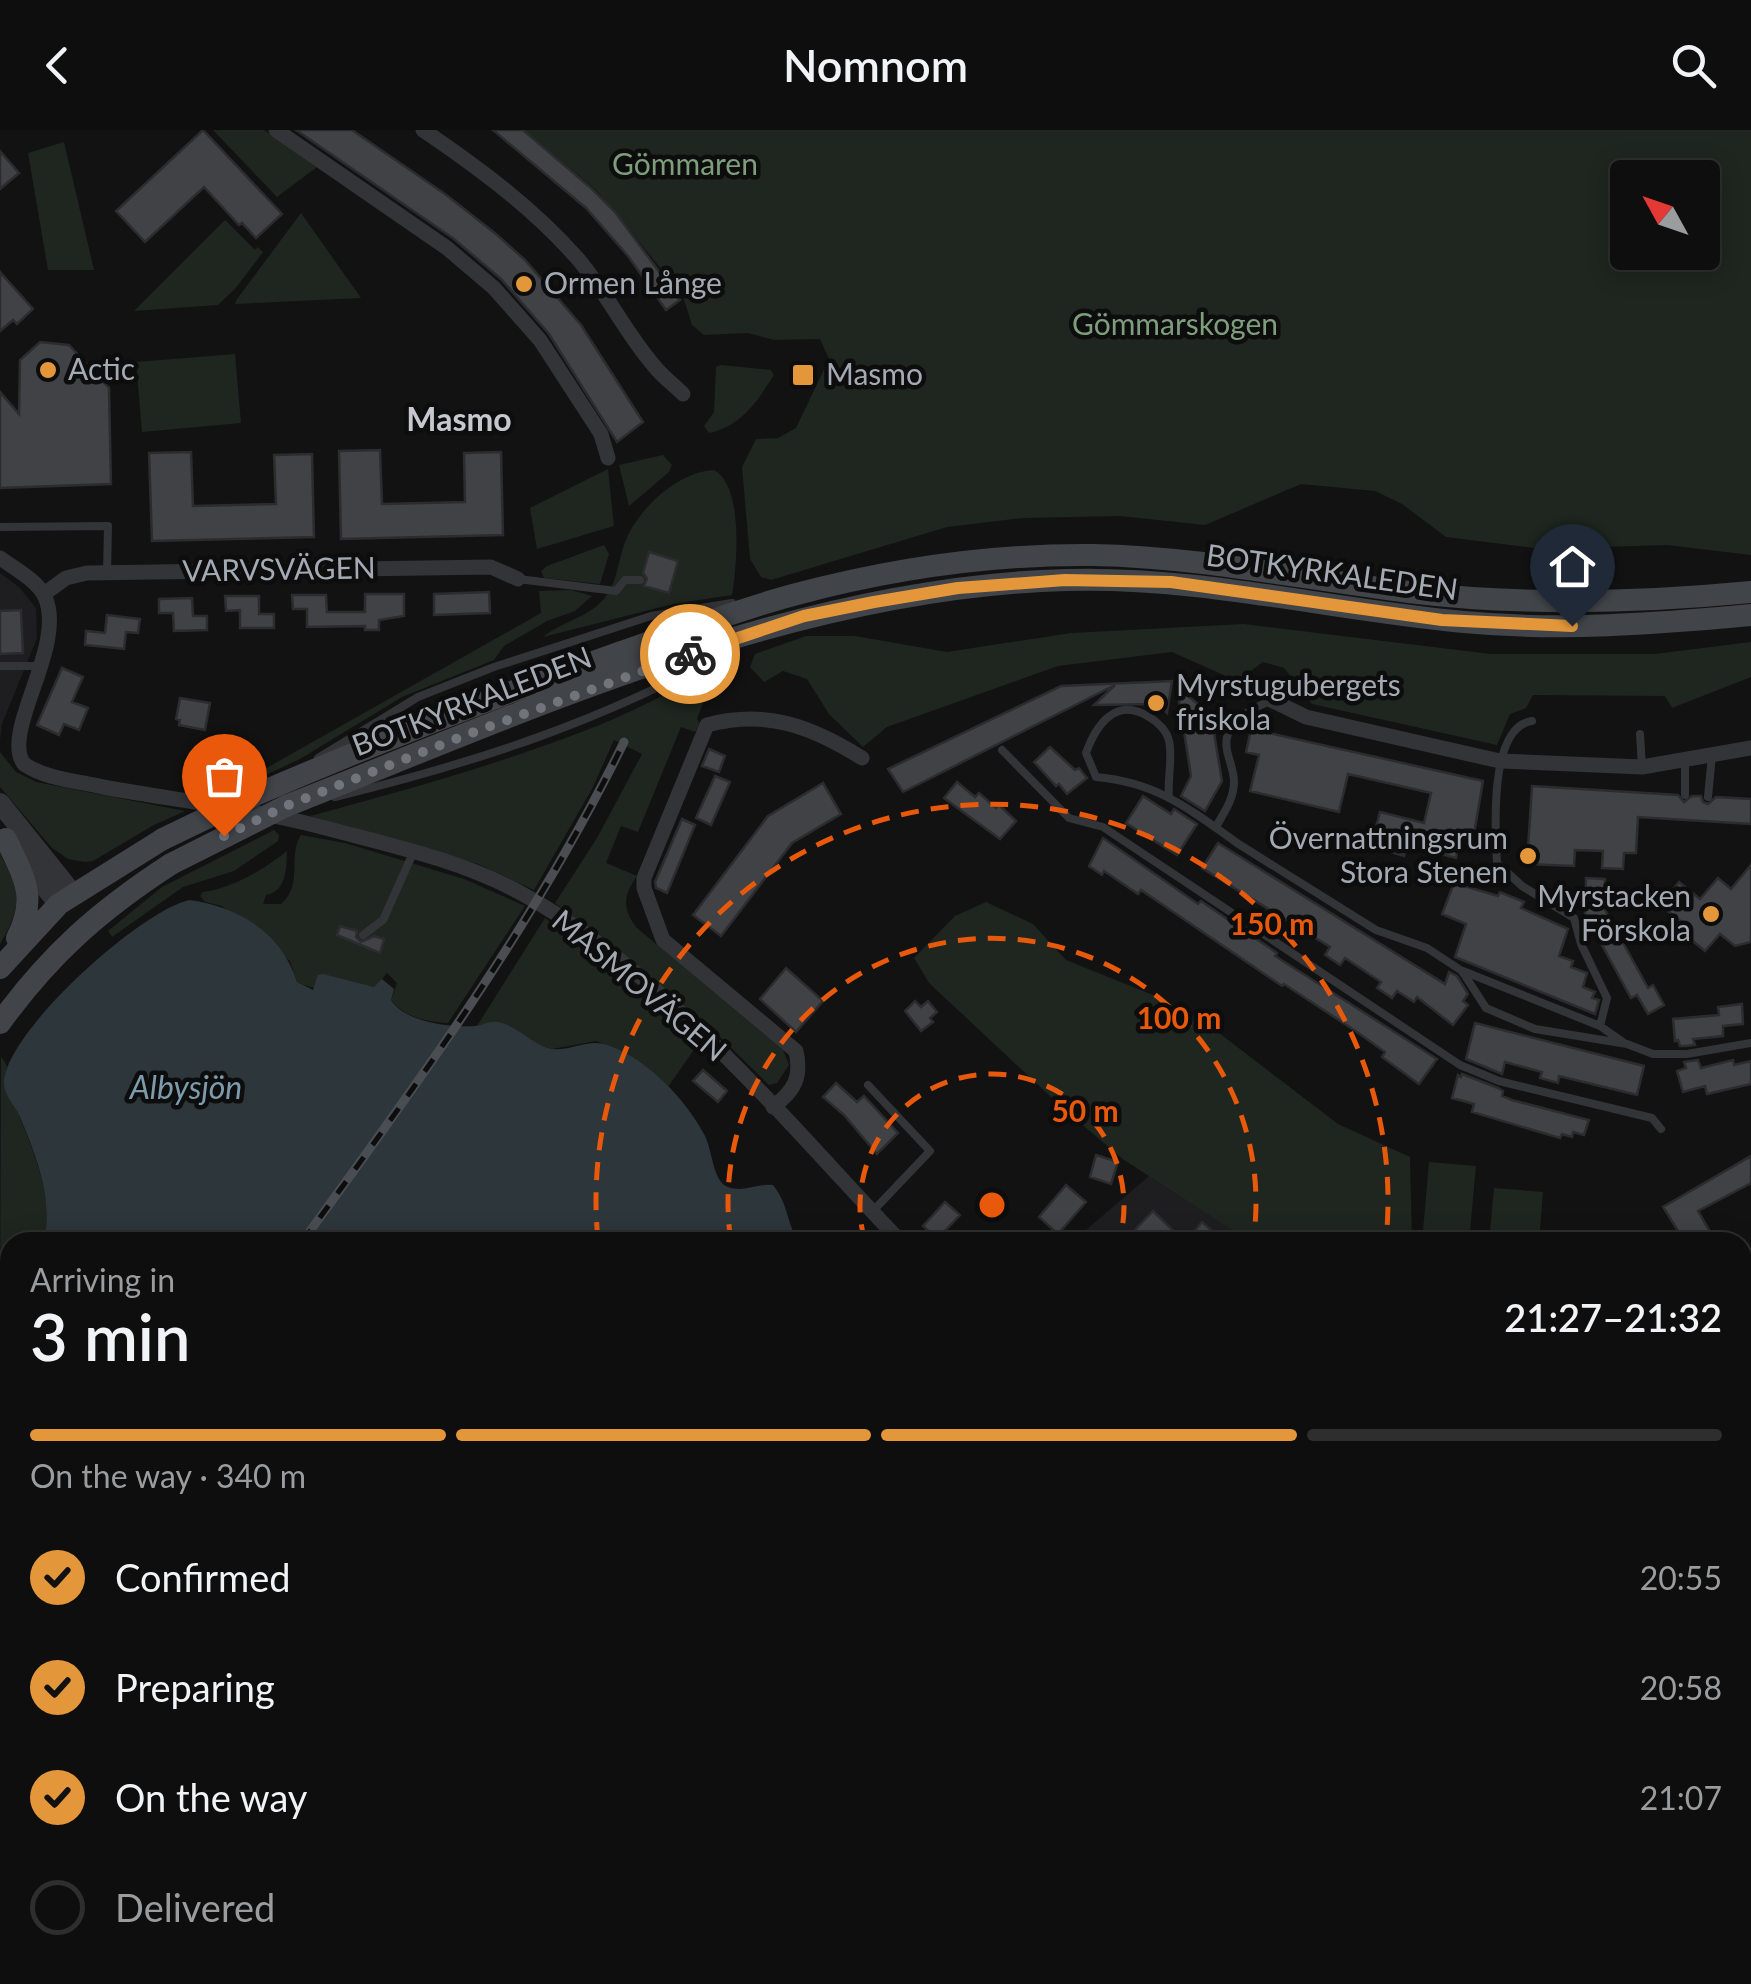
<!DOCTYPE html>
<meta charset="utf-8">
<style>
:root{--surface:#0e0e0e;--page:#171717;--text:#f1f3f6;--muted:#9b9c9e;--line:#2e2e2e;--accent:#e4973a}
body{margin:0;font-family:Lato,sans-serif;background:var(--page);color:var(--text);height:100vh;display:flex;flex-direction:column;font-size:38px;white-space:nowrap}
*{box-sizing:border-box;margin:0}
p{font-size:32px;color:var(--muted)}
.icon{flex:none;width:55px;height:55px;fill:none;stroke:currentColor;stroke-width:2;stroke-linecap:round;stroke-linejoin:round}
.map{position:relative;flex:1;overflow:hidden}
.sheet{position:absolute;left:0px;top:1102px;width:1752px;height:752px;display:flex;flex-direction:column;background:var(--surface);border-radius:30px 30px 0 0;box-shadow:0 5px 25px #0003,0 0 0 2px var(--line)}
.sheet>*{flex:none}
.needle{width:65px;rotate:310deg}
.buttons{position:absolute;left:1610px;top:30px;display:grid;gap:20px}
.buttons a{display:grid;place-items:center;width:110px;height:110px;border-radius:10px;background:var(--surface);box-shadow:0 5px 25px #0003,0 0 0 2px var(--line);font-size:50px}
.pin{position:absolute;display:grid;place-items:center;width:85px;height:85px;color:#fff;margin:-102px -42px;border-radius:50% 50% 50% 0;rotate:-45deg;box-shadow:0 0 10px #0007}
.pin .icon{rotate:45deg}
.courier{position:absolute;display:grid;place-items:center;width:100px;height:100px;margin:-50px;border:8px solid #e4973a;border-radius:50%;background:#fff;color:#222;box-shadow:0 2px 12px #0007}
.overview em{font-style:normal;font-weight:600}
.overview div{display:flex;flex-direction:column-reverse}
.overview{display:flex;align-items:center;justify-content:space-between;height:170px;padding:0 30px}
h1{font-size:65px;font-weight:600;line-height:75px}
.bar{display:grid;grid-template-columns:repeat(4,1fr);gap:15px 10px;align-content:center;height:120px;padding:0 30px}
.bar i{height:12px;border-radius:8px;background:var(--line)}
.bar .on{background:var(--accent)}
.bar p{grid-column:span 4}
ol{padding:0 30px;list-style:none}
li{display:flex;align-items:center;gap:30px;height:110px}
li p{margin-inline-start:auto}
li .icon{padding:10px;border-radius:50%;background:var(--accent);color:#111;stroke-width:4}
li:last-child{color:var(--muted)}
li i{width:55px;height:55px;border:5px solid var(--line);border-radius:50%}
header{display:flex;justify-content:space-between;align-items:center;height:130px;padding:0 30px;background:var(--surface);font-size:45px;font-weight:600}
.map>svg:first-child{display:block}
</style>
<header><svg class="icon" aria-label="back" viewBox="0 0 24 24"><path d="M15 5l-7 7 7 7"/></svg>Nomnom<svg class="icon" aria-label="search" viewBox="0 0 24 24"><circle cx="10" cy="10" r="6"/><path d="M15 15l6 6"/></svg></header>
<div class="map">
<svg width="1751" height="1854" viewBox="0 0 1751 1854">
<rect width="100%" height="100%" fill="#121213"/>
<path fill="#1e1e20" d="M0,443l19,14 17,21 1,30 -35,86 -2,17z
M1149,1046l84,54 -8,12h-153z"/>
<path fill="#1e261f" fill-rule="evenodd" d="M213,0h51l53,37 -40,30z
M524,0h1227v425l-84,-10 -126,4 -95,-12 -44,-33 -27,-13 -74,-7 -96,41 -85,-9 -97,2 -76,9 -176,53 -10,-3 -11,-18 -8,-92 14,-28 22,-1 18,-10 33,-69 -9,-20 -46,1 -26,-7 -44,2 -12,-10 -9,-29 -68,-84 -19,-22zM1628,48h74v74h-74z
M64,12l30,128h-46l-20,-117z
M301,83l60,85 -126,6 2,-5z
M225,90l30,30 3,-3 5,5 -28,37 -17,16 -84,6z
M235,224l6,69 -99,9 -6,-70z
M721,235l50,5 3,5c-17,27 -33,51 -65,58l-5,-7 10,-14 2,-45z
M663,325l9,10 -3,7 -40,34 -10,-41z
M608,339l6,57 -77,23 -7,-41z
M714,340c30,16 23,96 18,125l-59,9 -130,33c18,-15 41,-18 58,-35 16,-16 16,-37 23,-57 12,-35 53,-73 90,-75z
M604,415l5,9 -9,30 -56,-6 -3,-7 6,-5z
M571,460l21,6 -17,15 -28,10 -43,25 -10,14 -92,37 -102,62 -99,46 340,-192 -2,-22z
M1244,494l247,30h164l96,-12v35l-79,31 -7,-12 -132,-1 -7,13 -16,6 -13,31 -185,-41 -28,-36 -21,-6 -26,19 -65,-29 -114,14 -171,61 -24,20 -34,-33 -22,-35 -24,-8 -19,11 -14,-15 5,-13 51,-18h49l92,16 124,-19z
M715,540l-18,49 3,5 -5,8 -14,-5 -43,105 -17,-6 -15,37 31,13c-14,20 -15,33 0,52l146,122 6,15 -12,18 -8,2 -50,-49 -164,-133 42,-65 45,-84 -28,-14 -22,49 -58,101 -56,-26 -168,-48c97,-26 193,-53 287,-90 40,-16 79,-38 118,-56z
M0,622l16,20 20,10 149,29 -33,15 -59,35 -8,1 -17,-3 -16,-11 -52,-61z
M274,700l5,5 -1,6 -44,30 -51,16 -71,50 -4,-6 54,-44z
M301,705l44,8 119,36 61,27 -77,117c-21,-1 -44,-6 -57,-23l6,-17 -10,-10 -12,15c-29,-11 -46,10 -78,-6l-7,-21 -68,-55 -17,-4 -5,-6 3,-4c30,-4 60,-22 84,-41 -1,18 0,40 -21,44l-3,9h18c23,-20 6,-47 20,-69z
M0,724c21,39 23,51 0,90z
M986,772l47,22 33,36 92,37 48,26 132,101 72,33 2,85h-187l7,-12 -108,-70 -58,-49 -137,-128 -15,-25 41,-42z
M545,788l153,126 -30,43 -54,-40 -18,-6 -44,8 -75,-23z
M1,926l6,10c-5,23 6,33 13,52 17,42 33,80 24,124h-34v67l-10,13z
M1429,1032l47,4 -7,76h-47z
M1494,1058l49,4 -4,50h-50z
M10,1475v370h15l-6,9h-19v-369z"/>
<path fill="#2c363b" d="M190,770c49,7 92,33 107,82l16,8 5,-15 5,-1 51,13 8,-8 12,10 -3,11c13,22 60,28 84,26 9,-1 14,-5 23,-4 21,4 35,24 54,27 22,2 37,-12 59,-3 39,16 74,53 93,88 9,16 8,47 24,53 15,6 29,-4 45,-2 15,19 14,37 25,57h-754c9,-44 -7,-84 -24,-125 -5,-12 -16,-21 -16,-34 0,-50 138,-174 186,-183z
M10,1179v251l-9,5 -1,-243z
M1743,1691l8,6v157h-1732l6,-9h1717z"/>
<path fill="#414246" stroke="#2c2c2f" stroke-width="2.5" d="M203,0l79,84 -26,24 -14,-15 -3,2 -35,-38 -59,55 -29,-31z
M296,0h56l93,64 51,40 29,26 56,65 62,97 -26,20 -68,-108 -48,-55 -47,-40z
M493,0h30l69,59 23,23 65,88 -14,10 -38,-54 -42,-48z
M0,21l19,22 -19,16z
M0,142l33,37 -16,15 -4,-4 -13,11z
M40,212l29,3 40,43 2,96 -111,4v-96l19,22 1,-54z
M380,320l2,54 83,-2 -1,-49 37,-1 2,83 -162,4 -2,-88z
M191,322l2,54 83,-2 -2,-49 38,-1 2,83 -162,4 -3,-88z
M649,422l29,9 -9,32 -25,-7 3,-7 -4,-6z
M489,462l1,21 -56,2v-21z
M365,464h39v22l-25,4v10h-14v-4l-58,1v-18h-14l-1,-14h34l1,17h38z
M225,466h34v18h15v14h-34v-18l-14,1z
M192,468l1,18h14v14l-33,1 -1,-18h-14v-14z
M21,480l2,43 -23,1v-43z
M107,485l33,4 -2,14 -12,-1 -2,17 -39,-4 1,-14 19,2z
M62,538l21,9 -11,25 16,6 -9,22 -15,-6 -5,11 -22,-10z
M1172,551l-5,32 -9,-9 -64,1 21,-20 -212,107 -15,-23 173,-83z
M1177,557l34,28 11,66 -17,30 -24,-15 10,-20z
M180,568l30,5 -5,27 -26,-5 1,-5 -4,-1z
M1251,599l232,52 -11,65 -13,-3 -3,15 -49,-13 -3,11 -33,-10 9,-34 44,11 7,-30 -83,-19 -9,38 -89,-21 9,-36 -13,-3z
M1050,617l25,23 4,-2 8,10 -20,16 -8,-10 -3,2 -22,-24z
M709,619l16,7 -6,16 -17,-6z
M715,646l15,6 -19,43 -15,-7z
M957,652l18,15 4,-4 17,15 3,-3 17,16 -16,18 -56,-41z
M823,653l18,31 -49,29 -71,93 -28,-21 75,-99z
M1532,656l146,9 6,7 8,-6h9l2,6 5,2 8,-7 35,2v25l-113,-7 -2,36h-12l-1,16 -21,-1 1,-17 -28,-1 -1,16 -47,-2z
M1143,666l28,18 3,-5 23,15 -20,31 -51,-32z
M682,689l13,6 -28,68 -11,-5 -1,-6z
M1103,708l95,66 3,-3 54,37 22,15 -2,3 162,103 -18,25 -37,-27 3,-5 -28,-20 -73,-48 -2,2 -141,-96 -3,4 -34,-23 -2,4 -13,-9z
M1218,713l227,141 4,-12 8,4 11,18 -5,7 5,4 -15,20 -36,-28 -3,5 -17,-11 -5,7 -15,-10 4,-6 -36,-24 -5,7 -15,-10 5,-8 -128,-79z
M1751,735v77l-16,4 -15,-12 -15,17 -27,-22 5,-6 -23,-18 19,-23 21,17 18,-21 13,11z
M1586,748l19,1 -1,29 44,80 5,-3 11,20 -16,9 -11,-19 -6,3 -46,-84z
M1454,753l44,13 2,-4 24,10 -3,6 47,21 -9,27 14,5 -2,6 16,6 -4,14 12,5 -3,6 7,2 -4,14 -140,-57 11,-33 -24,-10z
M340,796l17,5 -1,6 5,5 13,-6 10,3 -4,14 -43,-18z
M786,838l37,33 -27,31 -36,-33z
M915,871l6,6 7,-6 9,11 -7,6 3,4 -12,9 -16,-20z
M1742,874l1,20 -20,2v10l-30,3 2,6 -9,1h-6l-2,-6 -3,1 -2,-22 46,-4 -1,-8z
M1475,893l169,43 -7,29 -78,-19 -1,7 -18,-5 2,-6 -37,-10 -3,12 -36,-15z
M1698,930l3,8 32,-8 1,5 17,-4v23l-44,10 -2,-8 -22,6 -6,-21 9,-3 -2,-6z
M703,940l24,21 -9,11 -25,-21z
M1462,944l36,14 5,3 -1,5 10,4 77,20 -5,15 -11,-3 -1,5 -10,-3 -2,4 -88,-26 2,-8 -22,-6 6,-23 3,2z
M836,953l21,19 7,-6 34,37 -21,21 -33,-39 -21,-18z
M1096,1025l22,7 -7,22 -21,-7z
M1751,1026v27l-53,28 18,31h-31l-22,-35z
M1066,1055l20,17 -28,32 -19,-17z
M945,1072l15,13 -23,24 -14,-13z
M1153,1081l32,31 17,-20 14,12 -8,8h-85z"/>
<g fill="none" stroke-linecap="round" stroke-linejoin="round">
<path stroke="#333438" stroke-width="8" d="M0,397l108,-1 -1,46
M518,449l98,12 9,-11h15
M0,536h34
M1532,591c-43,6 -37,109 -35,142l25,23 52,32 7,26 26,54 -7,28
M1640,604l2,33
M1002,620l67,68 34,9 357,238 39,16 153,37 9,11
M318,628l100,-61 76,-30 157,-51 81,-13
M1685,665v-35
M335,667c143,-35 268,-76 397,-148
M1708,667l4,-42
M1169,668c-2,-18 4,-40 0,-57 -2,-10 -11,-19 -20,-24 -33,-21 -53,8 -63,36l10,24c60,5 94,32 141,66l139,87 51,18 35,23 24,37 49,21 92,15 26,10h34l64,-11
M1217,695c8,-14 17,-26 17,-44 0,-15 -12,-32 -6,-47 6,-18 28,-26 43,-34
M363,805l20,-15 30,-67
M1463,841l137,55 23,16
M868,955l62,66 -58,61"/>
<path stroke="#333438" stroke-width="15" d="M276,0l171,118 47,40 46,52 61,94 7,24
M423,0c56,38 110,78 155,129 29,34 48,75 77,108 8,10 19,18 28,27
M0,428c14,10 38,23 45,39 22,49 -45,135 -21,167 22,15 53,17 79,23 71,13 145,21 215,39 67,18 140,33 201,66 143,77 270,233 382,350
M44,464l22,-16 21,-5 404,-6 27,12
M1271,570l35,17 194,44 142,6 109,-19
M773,977c21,-16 29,-29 23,-56l-133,-111 -19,-52v-10l63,-153c58,-16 104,1 155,33
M1742,1589l9,-9"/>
<path stroke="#333438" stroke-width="20" d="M0,673l73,91
M19,726l40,48"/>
<path stroke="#414448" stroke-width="22" d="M246,669c122,-53 245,-101 370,-145 58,-20 117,-43 177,-59 97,-26 199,-41 300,-40 107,2 211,24 316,37 114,14 228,11 342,0
M286,676c248,-98 510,-219 780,-226 135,-4 265,30 398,42 96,9 191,2 287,-7
M6,709c18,39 32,58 11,99
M0,838l59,-64 104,-65
M0,893c50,-69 100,-113 171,-159"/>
<g stroke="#4a4d51" stroke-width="9">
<path id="rail" d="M302,1112c117,-160 235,-322 322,-500
M0,1476l10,-11"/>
</g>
<use href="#rail" stroke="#0d0d0e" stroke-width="5" stroke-dasharray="15" stroke-linecap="butt"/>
<path stroke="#414448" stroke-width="22" d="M163,709l83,-40
M171,734l115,-58"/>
</g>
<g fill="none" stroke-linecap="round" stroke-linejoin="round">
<path stroke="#71757b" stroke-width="10" stroke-dasharray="0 18" d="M224,706l62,-30 180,-71 224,-81"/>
<path stroke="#e4973a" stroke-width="12" d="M690,524l114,-38 70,-14 84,-14 107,-8 106,2 271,38 130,6"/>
</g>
<g fill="none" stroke="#e8590c" stroke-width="5" stroke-dasharray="18 12">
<path d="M865 1112A132 132 0 1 1 1119 1112"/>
<path d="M731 1112A264 264 0 1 1 1253 1112"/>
<path d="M598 1110A396 396 0 1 1 1386 1110"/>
</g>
<g fill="#e4973a" stroke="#0d0d0e" stroke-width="4">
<circle cx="524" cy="154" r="10"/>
<circle cx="48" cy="240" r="10"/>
<rect x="791" y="233" width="24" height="24" rx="5"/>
<circle cx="1156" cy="573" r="10"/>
<circle cx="1528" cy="726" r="10"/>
<circle cx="1711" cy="784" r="10"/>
</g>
<g text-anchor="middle" stroke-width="9" stroke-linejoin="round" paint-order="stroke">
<g font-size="30" fill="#7e9d7c" stroke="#0d0d0e">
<text x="685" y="45">Gömmaren</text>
<text x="1175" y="205">Gömmarskogen</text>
</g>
<g font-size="30" fill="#a4aab3" stroke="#0d0d0e" text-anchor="start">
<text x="544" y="164">Ormen Långe</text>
<text x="68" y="250">Actic</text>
<text x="826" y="255">Masmo</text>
<text x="1176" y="566">Myrstugubergets<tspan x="1176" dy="34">friskola</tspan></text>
<text x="1508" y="719" text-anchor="end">Övernattningsrum<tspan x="1508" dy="34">Stora Stenen</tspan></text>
<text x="1691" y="777" text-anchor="end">Myrstacken<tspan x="1691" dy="34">Förskola</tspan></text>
</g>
<g font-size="30" fill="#a4aab3" stroke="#0d0d0e">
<text transform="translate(279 440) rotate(-1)" y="10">VARVSVÄGEN</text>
<text transform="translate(1332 443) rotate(8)" y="10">BOTKYRKALEDEN</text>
<text transform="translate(472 572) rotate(-21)" y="10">BOTKYRKALEDEN</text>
<text transform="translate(639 856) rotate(40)" y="10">MASMOVÄGEN</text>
</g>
<g font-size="32" font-weight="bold" fill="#c5c9cf" stroke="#0d0d0e">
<text x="459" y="301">Masmo</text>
</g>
<g font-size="32" font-style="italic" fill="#7d9bac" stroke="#0d0d0e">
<text x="186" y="969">Albysjön</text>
</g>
</g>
<circle cx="992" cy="1075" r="15" fill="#e8590c" stroke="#0d0d0e" stroke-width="5"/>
<g font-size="30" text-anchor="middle" font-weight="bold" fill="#e8590c" stroke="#0d0d0e" stroke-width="9" stroke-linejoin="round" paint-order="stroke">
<text x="1272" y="805">150 m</text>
<text x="1179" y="899">100 m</text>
<text x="1085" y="992">50 m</text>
</g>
</svg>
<div class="buttons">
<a><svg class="needle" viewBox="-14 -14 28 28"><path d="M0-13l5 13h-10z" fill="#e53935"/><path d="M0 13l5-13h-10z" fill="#9b9c9e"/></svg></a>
</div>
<div class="pin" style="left:224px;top:706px;background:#ea580c"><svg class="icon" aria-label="bag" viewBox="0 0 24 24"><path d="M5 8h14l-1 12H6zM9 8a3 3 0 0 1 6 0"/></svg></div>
<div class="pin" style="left:1572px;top:496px;background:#1f2937"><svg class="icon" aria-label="home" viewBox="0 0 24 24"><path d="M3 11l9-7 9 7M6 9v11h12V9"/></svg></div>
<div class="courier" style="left:690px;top:524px"><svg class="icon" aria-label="bike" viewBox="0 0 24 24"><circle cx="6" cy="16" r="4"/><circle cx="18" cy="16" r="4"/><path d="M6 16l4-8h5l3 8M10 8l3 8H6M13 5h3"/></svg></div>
<section class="sheet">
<div class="overview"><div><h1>3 min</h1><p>Arriving in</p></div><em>21:27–21:32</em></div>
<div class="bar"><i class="on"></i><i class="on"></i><i class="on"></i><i></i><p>On the way · 340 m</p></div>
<ol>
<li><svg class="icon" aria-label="check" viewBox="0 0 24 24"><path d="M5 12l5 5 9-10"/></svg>Confirmed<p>20:55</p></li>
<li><svg class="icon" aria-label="check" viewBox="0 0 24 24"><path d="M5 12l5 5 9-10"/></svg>Preparing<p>20:58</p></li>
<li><svg class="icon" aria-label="check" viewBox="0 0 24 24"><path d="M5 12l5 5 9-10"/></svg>On the way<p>21:07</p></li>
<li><i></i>Delivered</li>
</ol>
</section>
</div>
